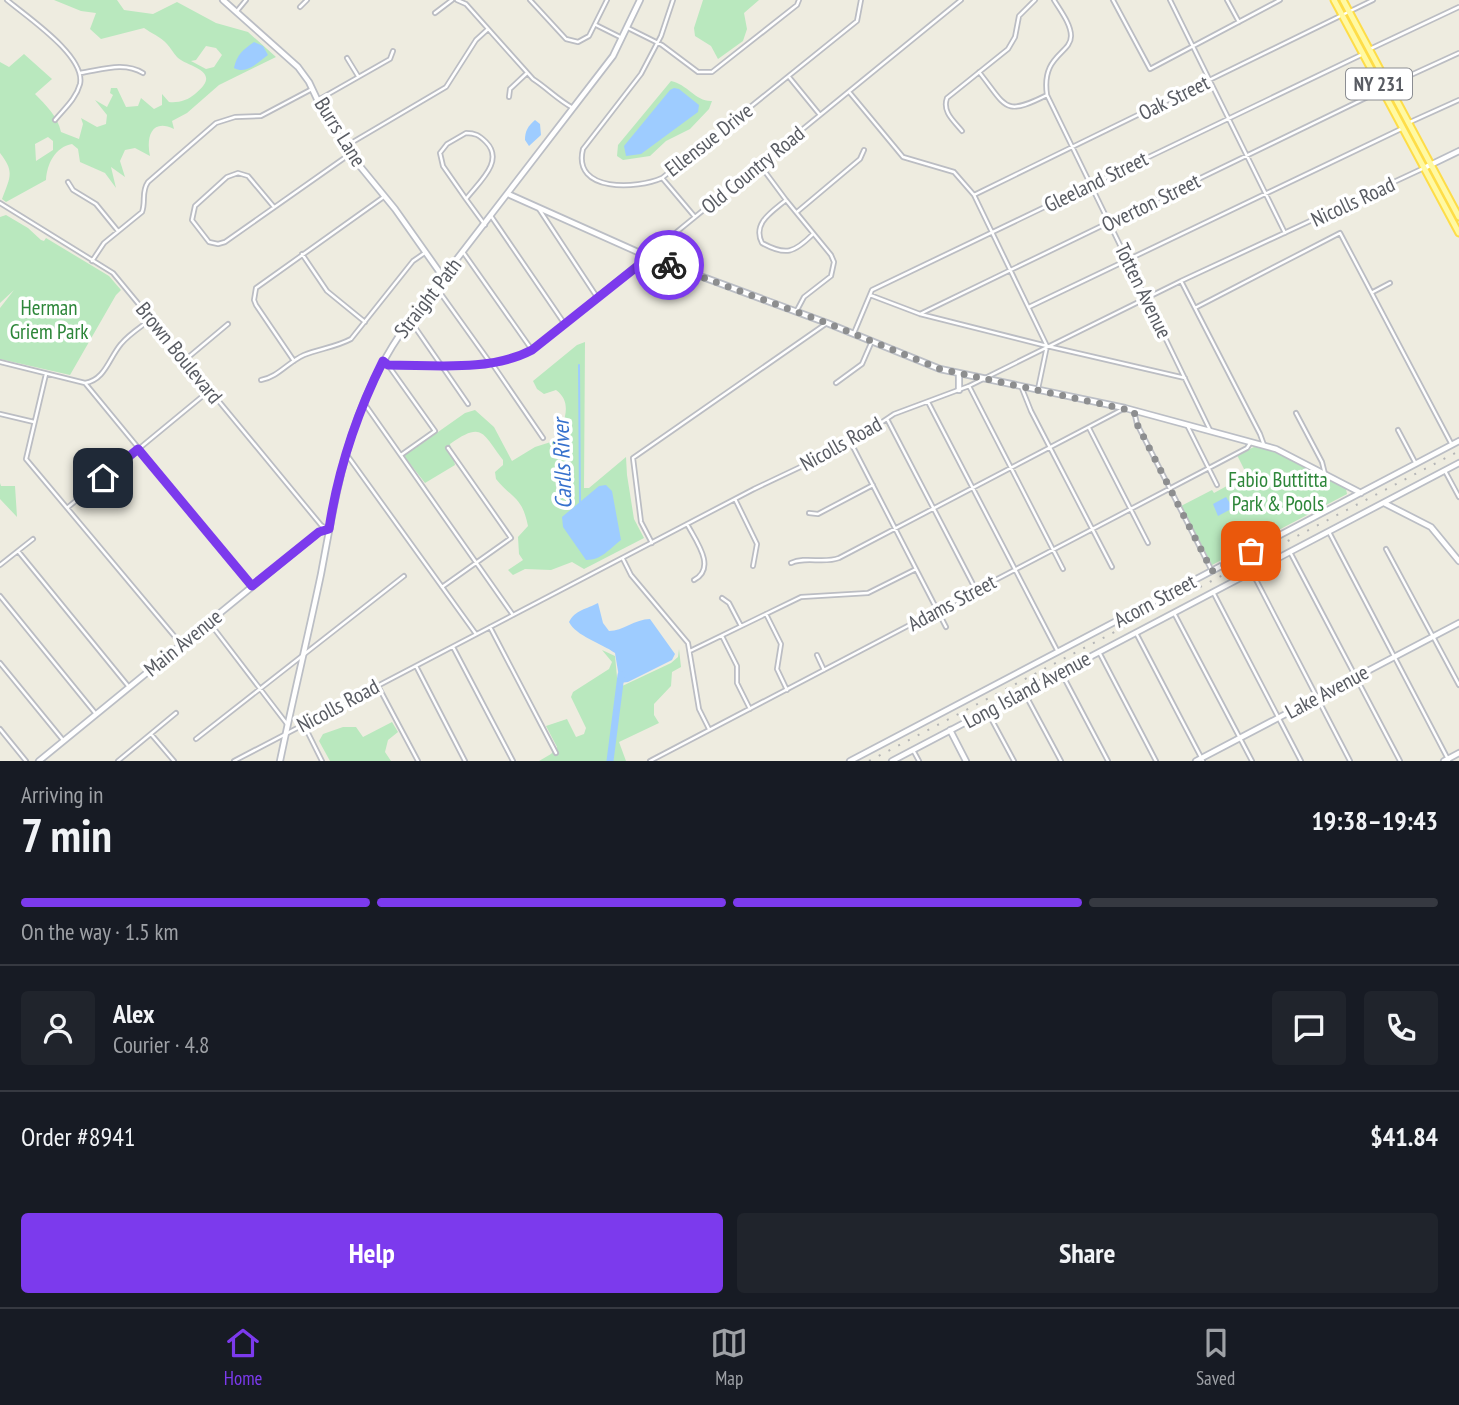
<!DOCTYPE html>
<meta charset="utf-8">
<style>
:root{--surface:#171b24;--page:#20242c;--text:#f1f3f6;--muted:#9ea1a6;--line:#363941;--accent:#7c3aed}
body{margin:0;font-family:"PT Sans Narrow",sans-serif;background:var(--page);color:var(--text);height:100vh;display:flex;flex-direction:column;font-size:26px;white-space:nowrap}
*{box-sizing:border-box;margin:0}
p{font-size:23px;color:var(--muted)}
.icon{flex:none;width:38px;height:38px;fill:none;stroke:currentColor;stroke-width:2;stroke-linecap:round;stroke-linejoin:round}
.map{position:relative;height:761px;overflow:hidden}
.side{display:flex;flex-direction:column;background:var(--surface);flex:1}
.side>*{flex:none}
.pin{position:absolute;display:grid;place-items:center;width:60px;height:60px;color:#fff;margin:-30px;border-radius:14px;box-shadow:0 4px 10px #0006}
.courier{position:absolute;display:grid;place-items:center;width:70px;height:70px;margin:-35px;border:5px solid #7c3aed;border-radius:50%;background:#fff;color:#222;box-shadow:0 2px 9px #0007}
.head em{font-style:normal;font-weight:600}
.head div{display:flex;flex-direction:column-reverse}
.head{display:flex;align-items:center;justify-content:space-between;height:119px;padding:0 21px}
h1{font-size:46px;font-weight:600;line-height:52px}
.bar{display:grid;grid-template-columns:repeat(4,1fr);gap:10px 7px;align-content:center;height:84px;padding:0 21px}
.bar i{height:9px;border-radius:5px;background:var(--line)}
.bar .current{background:var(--accent)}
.bar p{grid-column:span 4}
.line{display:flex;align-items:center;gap:18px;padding:0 21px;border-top:2px solid var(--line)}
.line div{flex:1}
.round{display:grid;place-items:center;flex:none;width:74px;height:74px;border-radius:7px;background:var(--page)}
.cta{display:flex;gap:14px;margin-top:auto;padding:14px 21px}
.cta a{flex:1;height:80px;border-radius:7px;background:var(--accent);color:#fff;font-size:28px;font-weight:600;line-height:80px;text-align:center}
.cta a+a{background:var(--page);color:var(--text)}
.menu{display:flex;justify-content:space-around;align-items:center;height:98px;border-top:2px solid var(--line);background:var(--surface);font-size:19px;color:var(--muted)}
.menu a{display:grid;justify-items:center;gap:4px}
.menu .current{color:var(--accent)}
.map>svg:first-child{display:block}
</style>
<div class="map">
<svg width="1459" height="761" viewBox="0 0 1459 761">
<rect width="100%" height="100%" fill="#eeece0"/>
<path fill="#b9e8be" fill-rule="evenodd" d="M54,0h63l7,10 29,4 24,-12 39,21 32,9 28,25 -57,28 -32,28 -15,8 2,8c-23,-11 -28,9 -24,27l-15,-8 -10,2 -5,11 5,16 -14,-10 5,21 -11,-15 -25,-11 -2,-13 -6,-5c-17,3 -25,20 -26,36l-40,22 -4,-3c8,-22 13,-27 -2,-46v-91l9,5 15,-13 28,25 -17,15c11,11 23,23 26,38l18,7 4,-15 -2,-6 16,9 9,-3 1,-9 -12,-15 12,7 6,-12 -3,-2 1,-5h6l9,19 12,-1 3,-8 13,11 8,-4v-11l7,8c10,1 19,-2 26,-8 30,-24 -9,-27 -18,-37 -4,-4 -6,-9 -10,-13 -6,-7 -16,-11 -23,-16l-43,11 -11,-10 6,-16 -15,-2zM206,46l10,2 6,7 -8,12 -8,2 -15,-8 5,-1zM48,137l5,4v9l-17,11 -1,-17z
M703,0h56l-15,13 3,16 -4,12 -25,18 -7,-13 -16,-10 -1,-8z
M671,81c16,3 25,21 41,20l-3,8 -19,20 -24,12 -16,15 -27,4 -6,-4 1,-11z
M6,215l22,13 13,12 3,1 2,-3 63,38 12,14 -5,5 -46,80 -70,-16v-51l14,-18 -14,13v-86z
M585,342l-1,146h5l37,-31 1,18 7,44 10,19 -60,31 -12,-7 -21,8 -26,-1 -12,6 -5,-5 15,-10 -4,-6 -1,-17 10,-11c-6,-30 -16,-27 -32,-47l-1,-7 8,-7v-5c-21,-27 -20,-39 -53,-16l5,21 -30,18 -21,-27 61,-43 10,-3 19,17 18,34 23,-14 22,-7c6,-17 17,-37 -1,-50l-12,4 -7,-5 -4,-8 44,-36z
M1256,446c32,9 62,26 90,43l1,5 -135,71 -31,-59 31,-16 2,3 33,-18 -10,-20z
M0,483l1,3h14l2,31 -17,-18z
M679,649l2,18 -9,5 -1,14 -17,18v11l5,8 -40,19 7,19h-87l12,-7 6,-7 -11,-21 21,-7 9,18 8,-3 2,-6 -15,-31 2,-5 36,-23 3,-7 -10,-12 13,6 3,32 53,-25 7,-6z
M392,722l6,10 -10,8 -3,12 6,9h-61l-11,-20 4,-7 20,-7h13l7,10z"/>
<path fill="#9eccff" d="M254,42l9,4 5,9c-10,7 -21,20 -34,13 3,-14 9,-18 20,-26z
M674,88l5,1 20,16 -1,7 -57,42 -15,2 -2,-10 46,-56z
M535,120l5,4 1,11 -12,11 -4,-6c0,-9 3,-14 10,-20z
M606,485l6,6 9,49c-12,9 -19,20 -35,20l-23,-33 -1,-10 37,-31z
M1226,497l7,11 -15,8 -5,-12z
M598,603l5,20 6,8c14,0 26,-12 41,-12l25,35 -3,6 -44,22 -8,1 -5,-30c-14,-10 -39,-17 -46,-31 6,-12 18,-13 29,-19z"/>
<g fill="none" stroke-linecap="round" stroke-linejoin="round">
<path stroke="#9eccff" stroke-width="2" d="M579,365l1,139"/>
<path stroke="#9eccff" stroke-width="7" d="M610,761l11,-86"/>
<g stroke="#bbbdc3" stroke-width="6">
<path id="street" d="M7,0c20,17 79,56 73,84 -4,15 -16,25 -25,36
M457,0l9,4 67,75c14,9 25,21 40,29
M530,0l36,39 12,3 11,-6 18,-36
M673,0l-12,36 -20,38 -58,75c-11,44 55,40 79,29l195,-157 4,-21
M1054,0c6,10 17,24 17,36 0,18 -30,19 -24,59l163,335
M1113,0l37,69 130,-69
M1170,0l115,233
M1227,0l12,22
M300,7l7,-7
M237,11l9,-11
M435,13l17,-13
M596,25l24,12
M628,28l34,17 36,27h14l85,-67 2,-5
M1370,49l89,-42
M347,58l11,18
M979,72c28,35 24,45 68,23
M80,73c21,-3 44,-12 63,0
M789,77l31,38
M1389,85l70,-32
M850,93l53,64 51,15 20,23 73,151 -9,43
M509,97l1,-8 17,-16
M318,100l72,-41 3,-8
M1408,123l51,-23
M962,131c-8,-10 -20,-19 -15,-33l61,-49 7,-12 4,-21 16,-16
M466,133c9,0 13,2 20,9 19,19 -7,40 -20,57l-23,-33 -3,-13 7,-9z
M346,146l100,-59 30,-47 12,-11
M760,165l26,35 45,55 3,7 -3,14 -27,21 -8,15
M663,179l32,38
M68,182l5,8 23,14 22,27
M974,195l399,-195
M466,199l19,26
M786,200c-14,12 -34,23 -24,43 24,13 32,10 51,-9
M0,203l113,70 208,252 5,3
M274,207l-26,-31 -10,-3 -11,4 -32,29 -3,14 17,22 9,2 7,-2 125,-88
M539,209l58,88
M797,212l63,-53 4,-9
M491,216l73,107
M463,252l69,98
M302,254l25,37 38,31
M92,261l12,-18 38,-31c4,-11 -1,-20 6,-30l68,-59 19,-6 26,-1 51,-27
M1181,281l79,153 4,11
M436,287l53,74
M1373,292l17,-9
M870,295l50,19 127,32 138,32
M1029,307l374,-179
M1195,308l145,-75 112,212
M920,314l462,-224
M410,320l58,84
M854,333l18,-43 491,-236
M185,360l43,-36
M294,361l-38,-56 -2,-5 2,-12 129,-92
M0,362l85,21 167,203
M385,362l3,3c45,0 104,6 144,-15l429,-350
M491,362l52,76
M388,365l47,66 -34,24
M46,374l-20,85 155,185
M261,380c17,-3 27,-18 43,-25 15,-6 32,-8 47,-16l62,-78 13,-9
M85,383c20,-3 24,-25 36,-39 8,-10 20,-17 30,-25
M836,383l26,-19 10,-23
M969,386l94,183
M1021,386l10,25 81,156
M928,402l130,250
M364,403l149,212
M1134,411l3,13 75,147
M1296,413l26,49 3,12
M0,414l34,8
M887,419l89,171
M1187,425l30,60
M1089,428l59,115
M1398,430l18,34
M851,443l95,184
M347,455l129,179
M1445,471l14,26
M735,499l22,45 -4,22
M67,508l143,-118
M809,513l9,1 55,-29
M687,524c9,17 30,44 7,56
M1329,532l120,229
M652,543l-11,-21 -8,-64 194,-135
M1386,549l73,136
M18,551l111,136
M1290,552l110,209
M623,559l8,16 57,68 11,66 10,20
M791,563c15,-7 32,1 48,-5l286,-150
M0,565l33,-26
M1252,572l98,189
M442,587l69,-49 -63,-90
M1213,592l88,169
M0,596l96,118
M722,598l7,5 12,23
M1174,613l78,148
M766,614l15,30 -4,25 10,21
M209,622l78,102
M490,627l66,126
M1136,633l67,128
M722,636l15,30v17l13,26
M453,647l60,114
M690,651l111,-54 67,-4 48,-24
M1099,652l57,109
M817,655l7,15
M0,663l63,77
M416,666l49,95
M1061,672l47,89
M378,686l40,75
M1024,692l37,69
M987,711l27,50
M304,725l18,36
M0,729l26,32
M151,734l23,27
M196,739l208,-163
M913,750l6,11
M118,761l58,-48
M234,761l520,-272 97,-46 43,-29 75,-28 212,-105 243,-113
M650,761l559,-293 38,-20 4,-6"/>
</g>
<g stroke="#bbbec5" stroke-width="8">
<path id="secondary" d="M223,0l75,67 11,15 16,34 25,38 45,55 48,68
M1424,168l35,-17
M508,194l141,63 178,66 113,46 185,39 151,41 85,44
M959,390v-16
M1384,503l47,24 28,34
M950,730l16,31
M39,761l280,-229 10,-3
M280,761c13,-63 28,-125 41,-187 18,-96 29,-172 89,-254l203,-264 27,-56
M850,761l609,-320
M892,761l567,-298
M1196,761l263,-138
M1444,761l15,-8"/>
</g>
<g stroke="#fedd48" stroke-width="9">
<path id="primary" d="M1334,0l125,233
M1343,0l116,217"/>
</g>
<use href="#street" stroke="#fff" stroke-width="2.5"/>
<use href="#secondary" stroke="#fff" stroke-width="4.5"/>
<use href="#primary" stroke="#fff9a3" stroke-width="5"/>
<path stroke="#b4b5b6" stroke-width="2" stroke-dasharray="2 9" stroke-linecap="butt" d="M869,761l590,-310"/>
</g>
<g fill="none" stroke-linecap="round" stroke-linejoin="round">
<path stroke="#8d8e8f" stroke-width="7" stroke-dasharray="0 12.6" d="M669,265l158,58 113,46 194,42 3,13 75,147 39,-20"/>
<path stroke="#7c3aed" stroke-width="9" d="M103,478l35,-29 114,137 67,-54 10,-3c9,-59 27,-114 54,-168l5,4c47,0 102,7 144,-15l117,-93 20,8"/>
</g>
<g text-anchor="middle" stroke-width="7" stroke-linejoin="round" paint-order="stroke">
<rect fill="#fff" stroke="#8b8d92" stroke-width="2" x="1346" y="68.5" width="66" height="31" rx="5"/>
<g font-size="19" font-weight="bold" fill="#595c63">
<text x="1379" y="91">NY 231</text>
</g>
<g font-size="21" fill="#595c63" stroke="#fff">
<text transform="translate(1174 98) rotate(-26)" y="7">Oak Street</text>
<text transform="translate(340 132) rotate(58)" y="7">Burrs Lane</text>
<text transform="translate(709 140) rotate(-38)" y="7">Ellensue Drive</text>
<text transform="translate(753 170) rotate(-39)" y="7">Old Country Road</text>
<text transform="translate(1096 182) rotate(-26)" y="7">Gleeland Street</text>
<text transform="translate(1353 202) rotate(-25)" y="7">Nicolls Road</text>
<text transform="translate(1151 203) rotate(-26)" y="7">Overton Street</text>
<text transform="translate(1143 291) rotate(64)" y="7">Totten Avenue</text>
<text transform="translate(428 298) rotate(-52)" y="7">Straight Path</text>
<text transform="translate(179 353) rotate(51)" y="7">Brown Boulevard</text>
<text transform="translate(841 444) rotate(-29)" y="7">Nicolls Road</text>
<text transform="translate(1155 601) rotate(-28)" y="7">Acorn Street</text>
<text transform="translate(952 603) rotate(-28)" y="7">Adams Street</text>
<text transform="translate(183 643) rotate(-39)" y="7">Main Avenue</text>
<text transform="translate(1027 690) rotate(-28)" y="7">Long Island Avenue</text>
<text transform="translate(1327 692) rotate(-28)" y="7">Lake Avenue</text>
<text transform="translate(338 706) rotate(-28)" y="7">Nicolls Road</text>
</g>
<g font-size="21" fill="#2d8639" stroke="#fff">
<text x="49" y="315">Herman<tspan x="49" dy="24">Griem Park</tspan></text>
<text x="1278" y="487">Fabio Buttitta<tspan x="1278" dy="24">Park &amp; Pools</tspan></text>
</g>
<g font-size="23" font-style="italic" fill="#3671cd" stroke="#fff">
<text transform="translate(562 464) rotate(-92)" y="8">Carlls River</text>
</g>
</g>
</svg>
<div class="pin" style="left:1251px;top:551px;background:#ea580c"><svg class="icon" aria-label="bag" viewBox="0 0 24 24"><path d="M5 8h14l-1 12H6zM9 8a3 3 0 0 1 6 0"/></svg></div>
<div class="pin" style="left:103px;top:478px;background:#1f2937"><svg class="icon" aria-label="home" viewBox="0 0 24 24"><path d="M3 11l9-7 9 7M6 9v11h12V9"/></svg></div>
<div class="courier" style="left:669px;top:265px"><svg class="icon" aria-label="bike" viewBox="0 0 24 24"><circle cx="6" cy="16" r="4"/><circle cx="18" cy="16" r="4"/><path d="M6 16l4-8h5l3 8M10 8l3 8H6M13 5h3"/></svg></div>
</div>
<section class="side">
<div class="head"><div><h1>7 min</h1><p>Arriving in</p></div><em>19:38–19:43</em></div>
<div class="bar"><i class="current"></i><i class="current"></i><i class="current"></i><i></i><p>On the way · 1.5 km</p></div>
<div class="line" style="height:126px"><a class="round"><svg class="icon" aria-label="person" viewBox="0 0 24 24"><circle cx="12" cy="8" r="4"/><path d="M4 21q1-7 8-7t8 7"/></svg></a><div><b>Alex</b><p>Courier · 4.8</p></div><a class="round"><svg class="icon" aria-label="chat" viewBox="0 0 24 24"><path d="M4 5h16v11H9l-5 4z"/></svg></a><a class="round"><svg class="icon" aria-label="phone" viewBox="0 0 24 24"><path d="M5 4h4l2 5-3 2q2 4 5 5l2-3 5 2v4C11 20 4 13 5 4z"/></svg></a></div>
<div class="line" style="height:91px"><div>Order #8941</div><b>$41.84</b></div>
<div class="cta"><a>Help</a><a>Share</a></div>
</section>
<nav class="menu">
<a class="current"><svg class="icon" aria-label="home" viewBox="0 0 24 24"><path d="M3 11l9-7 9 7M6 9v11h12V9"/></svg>Home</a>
<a><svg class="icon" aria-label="map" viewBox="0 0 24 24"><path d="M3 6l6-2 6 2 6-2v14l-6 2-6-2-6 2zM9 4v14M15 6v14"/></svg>Map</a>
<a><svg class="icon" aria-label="saved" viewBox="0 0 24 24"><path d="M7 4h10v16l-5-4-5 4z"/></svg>Saved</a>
</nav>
